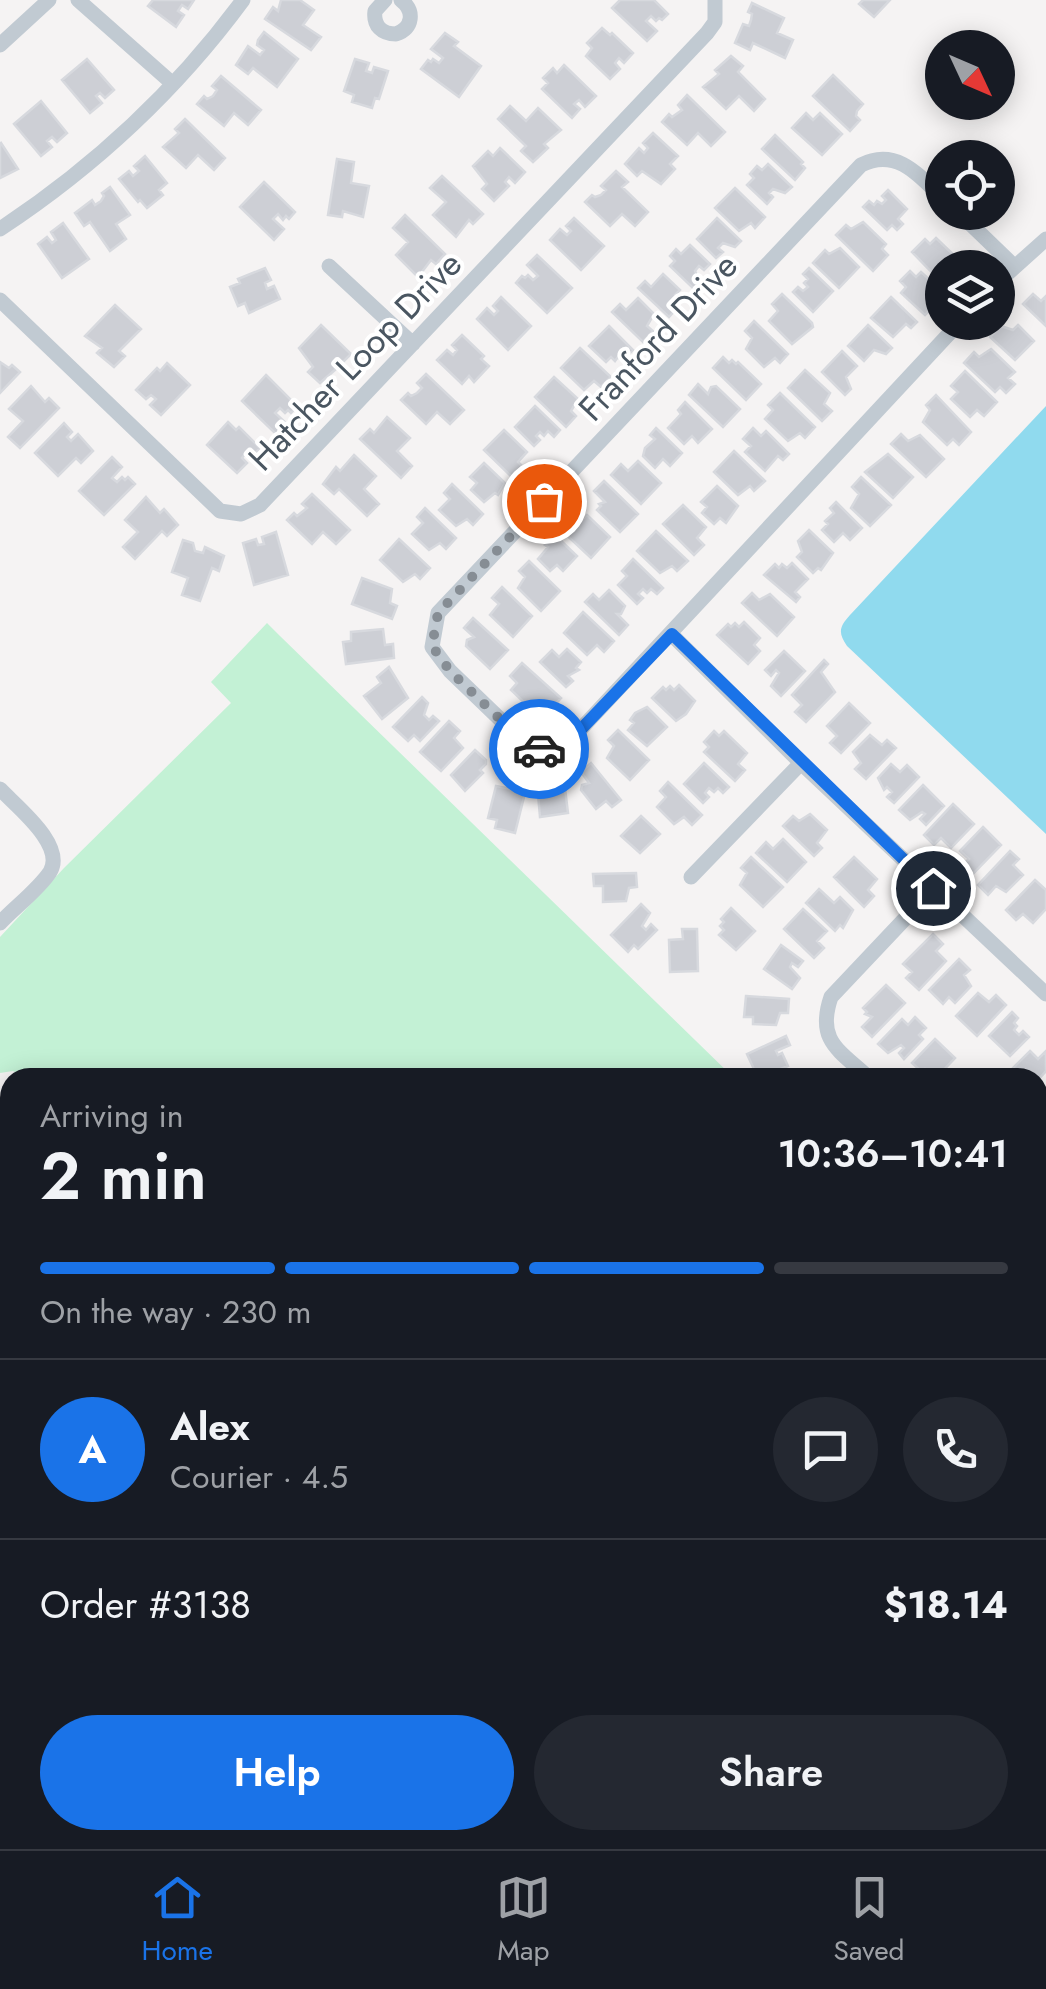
<!DOCTYPE html>
<meta charset="utf-8">
<style>
:root{--surface:#171b24;--page:#242831;--text:#f1f3f6;--muted:#9ea1a6;--line:#363941;--accent:#1a73e8}
body{margin:0;font-family:Jost,sans-serif;background:var(--page);color:var(--text);height:100vh;display:flex;flex-direction:column;font-size:38px;white-space:nowrap}
*{box-sizing:border-box;margin:0}
p{font-size:32px;color:var(--muted)}
.icon{flex:none;width:55px;height:55px;fill:none;stroke:currentColor;stroke-width:2;stroke-linecap:round;stroke-linejoin:round}
.map{position:relative;flex:1;overflow:hidden}
.side{position:absolute;left:0px;top:1068px;width:1048px;height:782px;display:flex;flex-direction:column;background:var(--surface);border-radius:30px 30px 0 0;box-shadow:0 5px 25px #0003}
.side>*{flex:none}
.needle{width:65px;rotate:134deg}
.fabs{position:absolute;left:925px;top:30px;display:grid;gap:20px}
.fabs a{display:grid;place-items:center;width:90px;height:90px;border-radius:50%;background:var(--surface);box-shadow:0 5px 25px #0003;font-size:50px}
.pin{position:absolute;display:grid;place-items:center;width:85px;height:85px;color:#fff;margin:-42px;border:5px solid #fff;border-radius:50%;box-shadow:0 2px 10px #0007}
.courier{position:absolute;display:grid;place-items:center;width:100px;height:100px;margin:-50px;border:8px solid #1a73e8;border-radius:50%;background:#fff;color:#222;box-shadow:0 2px 12px #0007}
.headline em{font-style:normal;font-weight:600}
.headline div{display:flex;flex-direction:column-reverse}
.headline{display:flex;align-items:center;justify-content:space-between;height:170px;padding:0 40px}
h1{font-size:65px;font-weight:600;line-height:75px}
.bar{display:grid;grid-template-columns:repeat(4,1fr);gap:15px 10px;align-content:center;height:120px;padding:0 40px}
.bar i{height:12px;border-radius:8px;background:var(--line)}
.bar .active{background:var(--accent)}
.bar p{grid-column:span 4}
.line{display:flex;align-items:center;gap:25px;padding:0 40px;border-top:2px solid var(--line)}
.line div{flex:1}
.round{display:grid;place-items:center;flex:none;width:105px;height:105px;border-radius:52px;background:var(--page)}
.primary-button{display:flex;gap:20px;margin-top:auto;padding:20px 40px}
.primary-button a{flex:1;height:115px;border-radius:60px;background:var(--accent);color:#fff;font-size:40px;font-weight:600;line-height:115px;text-align:center}
.primary-button a+a{background:var(--page);color:var(--text)}
.dock{display:flex;justify-content:space-around;align-items:center;height:140px;border-top:2px solid var(--line);background:var(--surface);font-size:28px;color:var(--muted)}
.dock a{display:grid;justify-items:center;gap:5px}
.dock .active{color:var(--accent)}
.map>svg:first-child{display:block}
</style>
<div class="map">
<svg width="1046" height="1849" viewBox="0 0 1046 1849">
<rect width="100%" height="100%" fill="#f5f3f3"/>
<path fill="#c3f1d5" d="M267,623l13,13 453,441 -707,1 -13,-7 -13,2v-136l64,-69 167,-165 -20,-21z
M1046,1630v135l-8,-8v-118z"/>
<path fill="#90daee" d="M1046,406v428l-199,-188c-9,-13 -8,-19 3,-31z
M0,1225l10,5v160l-10,7z
M1038,1485l8,9v125l-8,8z"/>
<path fill="#cdcfd5" stroke="#d7d9de" stroke-width="2.5" d="M153,0h41l-6,9 -6,-4 -4,6 6,4 -8,12 -28,-21z
M281,0h19l14,10 -11,15 18,12 -10,13 -46,-31 8,-12 5,4z
M620,0h34l14,14 -6,6 -3,-2 -3,3 -5,-5 -5,5 11,10 -10,10 -35,-33z
M863,0h27l-16,17 -15,-13z
M752,3l32,15 -7,15 16,7 -8,18 -32,-15 -3,7 -15,-7 8,-19 6,2 2,-6 1,-6 -4,-2z
M602,28l8,7 2,-2 21,20 -9,10 -5,-5 -4,5 5,6 -10,10 -24,-23 6,-8 -5,-5z
M264,32l34,27 -21,28 -24,-19 -5,6 -12,-9 12,-19 12,9 4,-5 -7,-5 1,-5z
M445,33l13,9 -4,4 27,20 -22,31 -38,-28 7,-9 3,2 2,-3 6,4 4,-5 -12,-9z
M731,56l12,10 -5,6 27,27 -11,12 -15,-15 -13,13 -23,-22 16,-13 -4,-4z
M87,59l27,31 -9,8 -5,-5 -4,3 6,7 -12,10 -28,-33z
M355,59l14,4 -3,8 6,2 2,-6 14,4 -9,28 -4,-1 -3,10 -20,-6 2,-7 -10,-4z
M564,65l32,31 -11,11 -6,-7 -5,4 6,5 -8,9 -30,-29 6,-6 -5,-5 10,-10 4,5z
M833,75l30,29 -6,7 -1,5 4,4 -10,11 -37,-35z
M221,76l40,34 -13,15 -14,-12 -10,13 -27,-22 7,-8 3,3 6,-3 4,-6 -5,-4z
M687,95l38,37 -14,14 -13,-13 -11,12 -25,-23 7,-8 3,3 10,-7 -4,-5z
M41,101l26,32 -10,9 -5,-5 -5,4 5,6 -11,9 -27,-32z
M510,106l16,15 12,-13 23,22 -17,14 4,4 -15,14 -12,-11 5,-5 -28,-27z
M806,113l7,7 7,-7 22,21 -20,21 -30,-27z
M185,119l40,39 -11,12 -16,-15 -12,13 -23,-21 16,-14 -4,-4z
M653,133l25,23 -8,8 5,5 -14,15 -19,-13 -5,5 -12,-12 14,-16 5,5 4,-5 -5,-5z
M775,135l28,27 -2,2 4,4 -10,12 -33,-31z
M1,143l17,26 -18,9v-34z
M500,148l25,24 -10,11 -6,-6 -4,5 4,4 -15,15 -12,-12 5,-5 -14,-18 15,-15 5,5z
M145,156l22,27 -8,7 4,5 -16,13 -7,-8 -2,2 -19,-23 10,-8 4,5 6,-5 -5,-5z
M337,159l17,3 -3,21 18,3 -6,31 -20,-6 -1,6 -14,-2z
M768,164l24,23 -7,6 -12,-4 -4,4 4,4 -6,7 -20,-19 7,-7 -4,-4 7,-8 5,4z
M616,171l12,11 -6,5 26,25 -13,14 -13,-12 -12,12 -25,-24 7,-7 3,2 6,-2 5,-5 -5,-4z
M442,176l41,38 -10,10 -4,-4 -13,17 -23,-22 13,-13 -16,-14z
M264,182l31,30 -6,7 -3,-3 -3,4 -5,-6 -5,5 11,10 -10,11 -34,-33z
M110,187l20,28 -14,9 10,15 -16,12 -20,-29 -6,4 -9,-13 17,-13 3,5 6,-4 3,-5 -2,-3z
M735,188l30,29 -10,11 -4,-5 -12,8 -24,-23z
M888,190l19,19 -9,10 5,5 -6,6 -5,-5 -5,5 -24,-23 6,-6 5,4 3,-4 5,3 4,-4 -4,-4z
M405,215l40,39 -9,10 -5,-4 -13,17 -22,-22 12,-13 -15,-14z
M574,218l30,28 -23,24 -31,-30 10,-11 7,6 4,-4 -5,-5z
M717,218l24,23 -6,6 -12,-4 -5,5 5,4 -7,6 -19,-19z
M863,222l23,22 -4,5 6,6 -15,16 -37,-36 10,-10 5,4z
M63,223l26,36 -27,19 -24,-34 9,-7 5,6 4,-3 -5,-8z
M936,238l24,23 -5,7h-13v15l-30,-31 13,-13 5,5z
M690,245l20,19 -6,6 -5,-4 -4,5 5,11 -6,7 -24,-23 5,-5 -5,-5 6,-7 5,5z
M840,248l19,19 -20,21 -26,-25 12,-13 4,4z
M537,255l35,33 -25,25 -31,-30 6,-7 3,2 3,-3 5,5 5,-4 -11,-11z
M265,268l6,12 -6,3 2,6 7,-3 6,13 -31,14 -4,-10 -7,3 -8,-19 10,-4 -2,-4z
M809,268l24,23 -20,21 -20,-20 5,-5 5,4 5,-4 -4,-4 4,-4 -5,-5z
M910,271l6,6 5,-5 20,18 -6,7 -4,-4 -5,4 5,12 -6,6 -24,-22 5,-6 -6,-6z
M663,274l17,16 -5,5 4,4 -3,4 3,3 -10,11 -31,-29 7,-7 6,6z
M782,294l30,29 1,4 -21,17 -23,-23 9,-10 -6,-7z
M1033,294l8,7 5,-5v30l-23,-22z
M501,297l30,29 -23,24 -31,-31 10,-11 7,7 4,-4 -5,-5z
M891,297l26,25 -6,6 -5,-4 -13,13 -22,-19z
M638,298l16,16 -7,12 6,5 -10,11 -31,-30 8,-8 6,6z
M115,305l26,24 -22,22 6,5 -11,11 -17,-14 5,-5 -17,-12z
M754,321l34,33 -8,9 -5,-5 -11,9 -18,-18 6,-11 -7,-7z
M321,325l30,29 -10,10 -5,-5 -4,5 4,5 -16,14 -12,-11 5,-5 -14,-19z
M868,325l24,23 -6,6 -12,-4 -10,11 -16,-15z
M1018,325l16,16 -19,19 -25,-23 11,-11 12,4z
M609,326l24,24 -11,11 -4,-4 -3,4 -4,-4 -5,5 -17,-16z
M462,335l22,21 -3,3 8,7 -15,16 -5,-6 -7,8 -25,-24 10,-10 6,5 4,-5 -5,-5z
M580,348l31,29 -10,10 -7,-6 -10,9 -23,-22z
M991,349l24,23 -7,6 7,6 -9,9 -6,-6 -5,5 -31,-29 10,-11 5,5z
M842,351l15,15 -11,11 5,12 -6,6 -23,-23z
M723,357l6,6 3,-3 4,4 2,-2 23,22 -15,16 -33,-32z
M0,362l9,6 3,-3 8,7 -20,21z
M167,363l23,22 -29,30 -11,-10 6,-6 -5,-4 -5,4 -10,-9 21,-22 3,3z
M805,370l25,23 -6,11 8,7 -10,10 -34,-33z
M965,371l32,31 -13,14 -7,-6 -7,7 -19,-18 7,-7 -7,-6z
M426,374l38,36 -14,14 -13,-12 -11,12 -25,-24 7,-7 3,3 6,-3 5,-5 -5,-5z
M266,375l31,31 -6,7 -3,-3 -3,3 -5,-5 -5,5 11,10 -10,11 -34,-33z
M554,377l24,22 -7,12 5,5 -10,11 -31,-30z
M698,384l10,10 3,-7 5,-1 24,23 -17,18 -34,-32z
M31,386l14,16 4,-4 10,10 -39,40 -12,-11 15,-16 -14,-12z
M780,393l35,34 -10,11 -5,-5 -12,8 -23,-22 8,-9 -5,-5z
M936,395l35,37 -12,13 -6,-6 -6,6 -24,-23 7,-12 -4,-5z
M685,402l27,27 -14,14 -6,-7 -8,8 -16,-16 13,-14 -3,-4z
M535,406l25,24 -6,7 -6,-6 -4,5 -4,-4 -4,4 4,4 -6,6 -19,-19z
M387,417l23,21 -13,13 15,15 -11,12 -41,-39 10,-10 4,4z
M228,422l8,8 3,-3 21,21 -9,10 -5,-5 -4,5 5,5 -10,10 -30,-28z
M64,423l8,9 -5,5 4,4 7,-7 15,17 -12,12 -5,-5 -18,18 -23,-23z
M656,428l26,25 -12,13 -7,-7 -8,9 -12,-12 2,-8 10,-9 -5,-4z
M753,428l8,8 5,-5 23,23 -6,6 -5,-4 -13,15 -20,-19 6,-6 -8,-7z
M504,430l23,22 -9,10 7,7 -10,11 -31,-30z
M901,434l7,7 12,-6 24,24 -18,18 -35,-33z
M734,451l31,30 -11,10 -4,-5 -12,9 -24,-23z
M888,454l25,23 -20,21 -28,-26z
M354,455l22,21 -12,13 15,15 -12,12 -28,-27 -5,5 -11,-10 13,-17 4,4z
M112,457l10,10 -10,11 5,4 5,-5 3,3 3,-3 7,7 -31,31 -25,-24z
M638,461l23,22 -20,21 -30,-29 10,-11 7,7z
M484,463l21,20 -7,12 -3,-2 -11,9 -13,-12 6,-7 -7,-6z
M861,477l30,28 -21,21 -19,-18 8,-14 -7,-7z
M604,481l34,33 -18,18 -23,-22 4,-4 -2,-2 6,-2 -11,-11z
M452,484l31,30 -10,11 -6,-6 -11,7 -17,-16 11,-11 -6,-6z
M717,486l21,20 -12,17 -6,-5 -6,6 -12,-11 5,-6 -6,-5z
M312,494l38,36 -14,14 -13,-12 -11,12 -25,-24 7,-7 3,3 10,-8 -5,-4z
M146,497l14,16 4,-4 14,16 -11,11 -5,-5 -27,28 -12,-12 15,-15 -13,-12z
M836,502l26,26 -12,12 -7,-7 -9,9 -12,-12 6,-6 -3,-3 9,-8 -4,-5z
M683,505l23,22 -9,11 7,7 -10,10 -31,-31z
M425,508l31,30 -10,11 -6,-6 -11,7 -17,-16 11,-11 -6,-6z
M587,515l23,22 -19,21 -31,-29 10,-11 7,7z
M809,530l24,23 -12,17 -3,-2 -5,5 -16,-16 5,-5 -4,-11z
M656,531l32,30 -11,10 -5,-5 -12,7 -23,-22z
M276,532l12,43 -34,10 -11,-42 13,-4 2,6 6,-1 -2,-7z
M557,537l20,19 -14,15 -6,-6 -7,6 -12,-12 10,-12 -3,-2z
M399,539l31,29 -10,11 -5,-5 -12,8 -23,-22z
M183,540l10,3 2,8 8,2 2,-6 19,9 -5,15 -7,-3 -12,33 -18,-6 6,-17 -16,-6z
M633,559l30,29 -6,6 -6,-5 -4,4 -4,-4 -5,5 5,4 -6,6 -19,-19 9,-9 -5,-5z
M529,561l31,30 -19,20 -23,-23 7,-11 -6,-6z
M792,563l16,16 -13,13 5,5 -4,5 -32,-27 11,-11 4,4 3,-4 5,4z
M362,578l30,11 -2,14 7,3 -5,13 -40,-15z
M502,587l30,29 -19,21 -23,-22 9,-11 -7,-6z
M609,590l16,16 -4,8h-4l11,11 -9,10 -34,-33 8,-8 6,6z
M752,593l7,7 11,-6 24,23 -17,19 -35,-33z
M583,612l31,29 -10,11 -7,-7 -10,10 -23,-22z
M473,618l35,32 -18,19 -24,-23 1,-6 7,-3 -10,-9z
M744,622l16,16 -6,7 6,6 -12,13 -31,-29 11,-11 3,3 4,-4 4,4z
M383,629l2,16 8,-1 1,14 -48,6 -3,-22 8,-1v-9z
M567,649l14,13 -5,6 3,2 -11,6 5,5 -7,6 -26,-25 12,-12 7,7z
M784,651l21,20 -24,25 -10,-10 8,-13 -3,-3 -5,6 -6,-6z
M824,660l4,4 -7,8 14,20 -29,30 -11,-10 7,-7 -10,-10z
M522,663l39,35 -10,11 -7,-7 -10,10 -23,-22 6,-7 -7,-7z
M389,667l19,31 -26,21 -18,-23 17,-13 -4,-6z
M679,685l16,16 -9,13 -10,7 -24,-23 11,-11 3,3 4,-4 4,4z
M422,697l6,6 -4,12 5,5 4,-4 6,5 -19,20 -6,-6 -6,6 -15,-14z
M849,703l21,20 -29,30 -11,-10 7,-7 -10,-10z
M647,707l20,20 -20,19 -19,-16 6,-7 -4,-3 5,-7z
M449,721l11,10 -6,7 9,10 -22,23 -21,-19z
M618,730l31,30 -19,20 -23,-22 7,-12 -6,-6z
M714,731l5,5 5,-5 23,22 -9,11 7,6 -10,11 -31,-29 5,-5 -5,-5z
M870,735l12,10 5,-5 9,8 -30,31 -11,-10 6,-6 -8,-11z
M475,750l11,10v4l-6,6 3,3 -18,18 -14,-16z
M591,763l30,37 -9,7 -6,-6 -10,8 -15,-19 1,-5 7,-2 -8,-11z
M704,763l25,24 -6,6 -5,-5 -4,4 -5,-4 -4,5 4,4 -6,6 -19,-19z
M891,764l9,8 7,-7 12,12 -25,26 -7,-6 5,-5 -5,-5 -3,3 -6,-12z
M564,780l4,33 -28,4 -2,-23 7,-1 4,-11z
M513,782l14,3 -12,48 -20,-5 2,-8 -9,-2 8,-32 15,3z
M668,782l34,33 -10,10 -8,-8 -10,7 -17,-17 9,-10 -6,-6z
M923,785l21,21 -18,19 -6,-6 5,-5 -3,-2 -12,8 -11,-10z
M953,804l21,20 -23,24 -10,-10 -7,7 -10,-10z
M810,814l17,16 -10,13 5,5 -8,8 -31,-30 10,-10 6,5z
M641,816l19,18 -20,19 -19,-17z
M983,827l18,18 -33,34 -10,-10 11,-10 -9,-8z
M783,839l23,23 -19,20 -31,-29 10,-11 7,7z
M1010,851l9,8 -6,6 10,10 -17,17 -10,-6 -8,9 -10,-10z
M751,857l32,30 -20,20 -23,-22 7,-12 -6,-5z
M854,857l23,22 -9,11 6,6 -10,11 -30,-30z
M636,873l1,14 -8,1 -3,13 -23,1v-16h-9l-1,-12z
M1035,880l11,10v19l-13,14 -10,-9 -7,6 -10,-10z
M819,889l15,14 6,-6 13,13 -10,18 -3,-3 -5,6 -29,-28z
M641,904l9,9 -8,13 4,4 5,-6 6,6 -19,19 -4,-4 -6,7 -17,-17z
M731,908l24,23 -19,19 -17,-15 5,-5 -4,-4 4,-4 -3,-3z
M803,909l24,22 -10,10 7,7 -10,10 -30,-29z
M682,929h15l1,42 -28,1 -1,-32 14,-1z
M933,934l10,10 -7,7 10,10 -27,29 -13,-12 6,-6 -9,-8z
M781,945l22,16 -5,6 -6,-4 -2,4 10,11 -8,11 -28,-20z
M959,959l11,11 -6,5 7,11 -16,17 -6,-6 -6,7 -14,-14z
M886,985l19,18 -33,34 -10,-10 10,-10 -7,-3 2,-2 -4,-4z
M978,993l11,9 7,-7 10,10 -29,31 -21,-20z
M746,996l43,3 -1,14h-8l-4,12 -23,-1v-7h-9z
M1012,1012l6,6 -4,5 3,3 -3,4 5,5 4,-4 6,6 -19,19 -21,-20z
M915,1017l11,11 -7,7 4,4 -19,20 -5,-6 5,-5 -3,-3 -13,8 -10,-9 24,-25 6,6z
M786,1036l4,9 -14,6 2,4 4,-2 6,13 -30,12 -11,-24z
M935,1039l20,19 -19,20h-13l6,-6 -4,-3 -3,3 -10,-9z
M1030,1051l8,8 8,-8v20l-8,9 -19,-2 -6,-10z
M1038,1152l8,8v23l-8,9z
M9,1555l1,1v36l-10,-13v-14z
M1038,1784l8,6v27l-6,-1 -2,7z
M113,1840h44l-9,9h-38l-3,-3z
M268,1840h47l2,2 -6,7h-33z
M408,1840h25l9,9h-40z
M441,1840h43l1,1 -9,8h-26z
M980,1840h45l4,7 -55,2z"/>
<g fill="none" stroke-linecap="round" stroke-linejoin="round">
<path stroke="#c1cad2" stroke-width="15" d="M78,0l95,84
M385,0l-10,11c-2,15 7,23 21,23 17,-6 19,-23 5,-34
M0,45l49,-45
M942,198c-23,-23 -46,-51 -81,-33l-423,448 -6,34 18,24 79,76 17,3 19,-4 395,-424
M958,212l55,53
M0,229c94,-62 176,-138 243,-229
M329,266l84,78
M998,282l48,-43
M0,300l220,211 21,3 19,-9 447,-472 8,-11v-22
M671,634l130,129 245,231
M0,789c17,18 66,56 50,83 -12,18 -35,35 -50,51
M691,877l110,-114
M869,1078c-30,-28 -53,-37 -38,-81l102,-108
M1038,1243l8,8
M0,1655l10,3
M0,1736l10,4
M228,1840l9,9
M353,1849l9,-9
M867,1849l13,-9
M917,1849l3,-9"/>
</g>
<g fill="none" stroke-linecap="round" stroke-linejoin="round">
<path stroke="#868d94" stroke-width="10" stroke-dasharray="0 18" d="M539,749l-10,-2 -79,-76 -18,-25 6,-33 106,-112"/>
<path stroke="#1a73e8" stroke-width="12" d="M539,749l26,-3 107,-112 261,254"/>
</g>
<g text-anchor="middle" stroke-width="8" stroke-linejoin="round" paint-order="stroke">
<g font-size="35" fill="#4a5661" stroke="#fff">
<text transform="translate(658 337) rotate(-47)" y="12">Franford Drive</text>
<text transform="translate(355 361) rotate(-46)" y="12">Hatcher Loop Drive</text>
</g>
</g>
</svg>
<div class="fabs">
<a><svg class="needle" viewBox="-14 -14 28 28"><path d="M0-13l5 13h-10z" fill="#e53935"/><path d="M0 13l5-13h-10z" fill="#9ea1a6"/></svg></a>
<a><svg class="icon" aria-label="locate" viewBox="0 0 24 24"><circle cx="12" cy="12" r="6"/><path d="M12 2v4M12 18v4M2 12h4M18 12h4"/></svg></a>
<a><svg class="icon" aria-label="layers" viewBox="0 0 24 24"><path d="M12 4l9 5-9 5-9-5zM3 14l9 5 9-5"/></svg></a>
</div>
<div class="pin" style="left:544px;top:501px;background:#ea580c"><svg class="icon" aria-label="bag" viewBox="0 0 24 24"><path d="M5 8h14l-1 12H6zM9 8a3 3 0 0 1 6 0"/></svg></div>
<div class="pin" style="left:933px;top:888px;background:#1f2937"><svg class="icon" aria-label="home" viewBox="0 0 24 24"><path d="M3 11l9-7 9 7M6 9v11h12V9"/></svg></div>
<div class="courier" style="left:539px;top:749px"><svg class="icon" aria-label="car" viewBox="0 0 24 24"><path d="M5 17H2v-5l4-1 3-4h7l3 4 3 1v5h-3M9 17h6M6 11h13"/><circle cx="7" cy="17" r="2"/><circle cx="17" cy="17" r="2"/></svg></div>
<section class="side">
<div class="headline"><div><h1>2 min</h1><p>Arriving in</p></div><em>10:36–10:41</em></div>
<div class="bar"><i class="active"></i><i class="active"></i><i class="active"></i><i></i><p>On the way · 230 m</p></div>
<div class="line" style="height:180px"><b class="round" style="background:var(--accent);color:#fff">A</b><div><b>Alex</b><p>Courier · 4.5</p></div><a class="round"><svg class="icon" aria-label="chat" viewBox="0 0 24 24"><path d="M4 5h16v11H9l-5 4z"/></svg></a><a class="round"><svg class="icon" aria-label="phone" viewBox="0 0 24 24"><path d="M5 4h4l2 5-3 2q2 4 5 5l2-3 5 2v4C11 20 4 13 5 4z"/></svg></a></div>
<div class="line" style="height:130px"><div>Order #3138</div><b>$18.14</b></div>
<div class="primary-button"><a>Help</a><a>Share</a></div>
</section>
</div>
<nav class="dock">
<a class="active"><svg class="icon" aria-label="home" viewBox="0 0 24 24"><path d="M3 11l9-7 9 7M6 9v11h12V9"/></svg>Home</a>
<a><svg class="icon" aria-label="map" viewBox="0 0 24 24"><path d="M3 6l6-2 6 2 6-2v14l-6 2-6-2-6 2zM9 4v14M15 6v14"/></svg>Map</a>
<a><svg class="icon" aria-label="saved" viewBox="0 0 24 24"><path d="M7 4h10v16l-5-4-5 4z"/></svg>Saved</a>
</nav>
